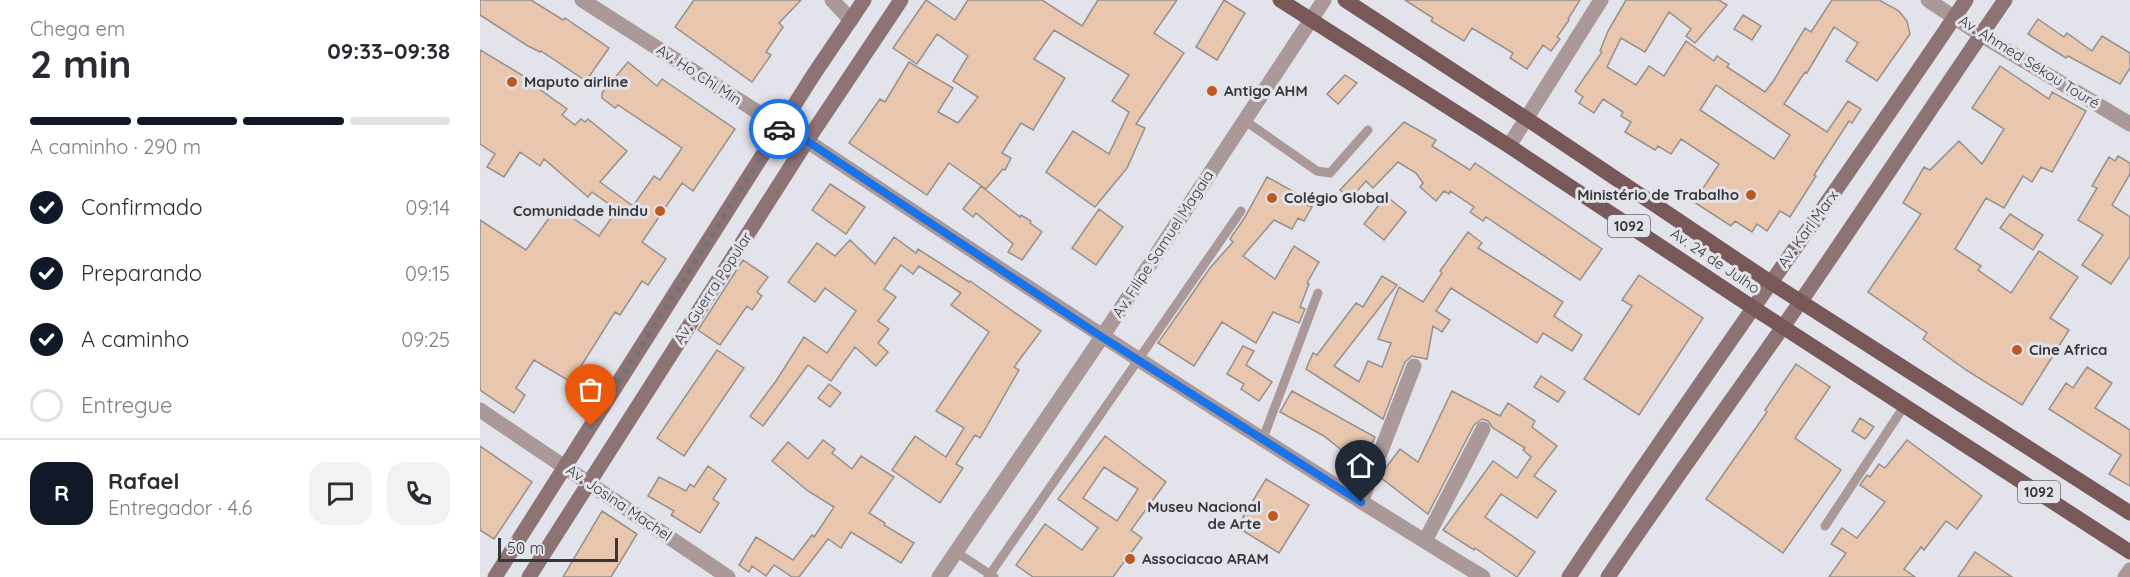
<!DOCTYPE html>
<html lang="pt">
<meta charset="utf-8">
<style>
:root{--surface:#fff;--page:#f2f2f3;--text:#2b2b33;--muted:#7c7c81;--line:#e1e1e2;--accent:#111827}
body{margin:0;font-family:Quicksand,sans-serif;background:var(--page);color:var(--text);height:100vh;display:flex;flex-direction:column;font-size:22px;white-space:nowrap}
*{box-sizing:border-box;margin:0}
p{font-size:20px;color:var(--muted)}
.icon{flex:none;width:33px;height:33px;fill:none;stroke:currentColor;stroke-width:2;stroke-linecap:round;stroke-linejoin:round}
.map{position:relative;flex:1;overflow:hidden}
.side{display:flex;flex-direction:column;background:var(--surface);width:480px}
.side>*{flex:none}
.scale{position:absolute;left:18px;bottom:15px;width:120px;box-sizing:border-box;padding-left:6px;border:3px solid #37373a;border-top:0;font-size:16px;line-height:21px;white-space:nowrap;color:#37373a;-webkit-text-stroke:4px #e3e3eb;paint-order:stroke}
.pin{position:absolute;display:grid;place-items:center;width:51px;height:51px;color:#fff;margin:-62px -26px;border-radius:50% 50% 50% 0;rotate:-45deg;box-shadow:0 0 6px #0007}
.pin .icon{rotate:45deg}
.courier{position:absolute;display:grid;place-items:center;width:60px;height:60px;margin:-30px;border:4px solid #1a73e8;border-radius:50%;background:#fff;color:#222;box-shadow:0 2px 8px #0007}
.overview em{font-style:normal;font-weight:800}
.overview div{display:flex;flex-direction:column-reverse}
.overview{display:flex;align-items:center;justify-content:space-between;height:102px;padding:0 30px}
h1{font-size:39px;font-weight:800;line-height:45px}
.bar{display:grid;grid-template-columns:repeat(4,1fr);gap:9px 6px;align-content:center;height:72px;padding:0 30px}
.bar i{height:8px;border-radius:4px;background:var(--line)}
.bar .current{background:var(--accent)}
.bar p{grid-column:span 4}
.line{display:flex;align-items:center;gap:15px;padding:0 30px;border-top:2px solid var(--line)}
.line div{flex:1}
.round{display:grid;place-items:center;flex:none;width:63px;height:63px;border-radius:18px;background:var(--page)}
ol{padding:0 30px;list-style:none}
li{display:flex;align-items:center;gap:18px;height:66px}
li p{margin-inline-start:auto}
li .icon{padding:6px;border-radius:50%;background:var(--accent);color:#fff;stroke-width:4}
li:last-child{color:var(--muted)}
li i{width:33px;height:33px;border:3px solid var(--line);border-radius:50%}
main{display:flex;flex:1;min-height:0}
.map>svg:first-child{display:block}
</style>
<main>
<section class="side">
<div class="overview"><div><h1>2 min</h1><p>Chega em</p></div><em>09:33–09:38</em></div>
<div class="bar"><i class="current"></i><i class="current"></i><i class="current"></i><i></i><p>A caminho · 290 m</p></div>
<ol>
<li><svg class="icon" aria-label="check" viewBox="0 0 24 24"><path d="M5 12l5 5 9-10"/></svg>Confirmado<p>09:14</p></li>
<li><svg class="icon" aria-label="check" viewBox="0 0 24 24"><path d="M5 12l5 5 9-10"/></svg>Preparando<p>09:15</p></li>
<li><svg class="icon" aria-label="check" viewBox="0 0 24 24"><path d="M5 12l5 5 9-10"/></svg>A caminho<p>09:25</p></li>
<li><i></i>Entregue</li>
</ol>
<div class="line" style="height:108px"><b class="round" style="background:var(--accent);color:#fff">R</b><div><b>Rafael</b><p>Entregador · 4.6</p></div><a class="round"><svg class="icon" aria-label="chat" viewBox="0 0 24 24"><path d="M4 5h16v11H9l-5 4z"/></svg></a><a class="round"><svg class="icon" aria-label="phone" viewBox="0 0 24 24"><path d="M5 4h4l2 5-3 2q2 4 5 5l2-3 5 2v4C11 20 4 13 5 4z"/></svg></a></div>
</section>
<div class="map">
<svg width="1650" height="577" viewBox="0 0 1650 577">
<rect width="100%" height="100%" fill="#e3e3eb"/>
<path fill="#e9c6ae" stroke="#97908b" stroke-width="1.5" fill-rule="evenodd" d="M0,0h51l32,20 2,-2 44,30 -23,33 -45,-30 -1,1 -12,-6 -48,-31z
M214,0h107l-22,23 4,4 -17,25 5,3 -19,27 -77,-55z
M446,0l29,20 13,-20h74l40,26 16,-26h79l-23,33 30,20 -48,71 9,4 -18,40 -32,39 -49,-35 27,-41 36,23 20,-42 -17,-11 17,-26 -75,-45 -20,29 31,19 -32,52 -12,-7 -19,30 9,5 -6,12 -2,-1 -17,20 -37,-26 -22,32 -78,-52 31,-44 5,3 24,-40 44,26 -15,24 20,11 20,-26 -25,-16 15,-25 -31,-22 -20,30 -24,-16z
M744,0l21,13 -28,47 -21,-13z
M925,0h175l-12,19 1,1 -12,17 3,2 -9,12 -8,-6 -16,24 -17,-11 3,-5 -41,-25 -8,13 -33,-20 2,-3z
M1146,0h93l8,5 -32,38 -9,-7 5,-7 -22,-17 -24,40 -24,-14 -14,29 29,18 13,-19 15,10 22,-35 28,20 3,-5 12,8 -2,3 38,25 9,-12 31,-52 6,4 21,-32h47l20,11 8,10 3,13 -33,47 -31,-20 12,-18 -24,-16 -27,46 -2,-1 -21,32 43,28 21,-31 13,8 -9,14 -3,-2 -35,54 2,1 -26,41 -10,-6 -13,20 -10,-7 -5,8 -17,-11 -4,5 -37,-24 25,-38 -38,-25 -10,15 -13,-8 -3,4 -30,-18 6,-10 -10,-6 2,-4 -20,-13 -9,14 -15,-10 4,-6 -8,-6 27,-39 -2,-1 8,-20zM1236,85l74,50 -16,24 -74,-49z
M1263,15l18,11 -9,14 -18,-11z
M1558,19l26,18 3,-4 25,18 10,-15 28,17v15l-10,16 -52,-28 -2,2 -38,-24z
M0,50l52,31 -1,2 36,26 -5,6 13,10 6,-6 4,3 3,-3 39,32 -27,31 33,24 21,-30 6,4 22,-32 -64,-43 -3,3 -13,-10v-5l26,-31 29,24 5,-7 73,50 -42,62 -11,-8 -40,59 24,17 -18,26 -6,-4 -22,34 -5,-3 -44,70 -37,-22 -18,28 9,7 -11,18 -34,-23v-170l46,30 31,-43 42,29 18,-26 -25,-18 -4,5 -44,-38 -4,7 -20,-14 -16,25 -17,-10 8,-13 -15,-10z
M1520,66l49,33 3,-7 34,19 -34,61 -11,-5 -9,15 -9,-6 -19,32 -18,-10 -31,51 26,17 -3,4 33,23 28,-42 39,26 -28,41 19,12 -47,75 -56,-35 -43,-31 4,-6 -59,-41 53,-78 -18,-11 21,-36 6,3 29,-29 23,23 22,-35 -32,-21z
M865,75l12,8 -19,21 -11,-10z
M924,122l32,18 -4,6 38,24 5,-7 127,86 -22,31 -94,-63 -3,4 -13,-9 4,-5 -24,-16 -1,3 -5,-3 -8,10 -16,-14 3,-4 -7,-10 -18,-11 -25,26 -7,-7 -16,18 -10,-9z
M1638,156l12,7v11l-18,31 18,12v39l-19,28 -29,-19 21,-30 -25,-15 19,-32 -5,-2 17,-29 6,4z
M787,177l40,22 -3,5 8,3 -8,14 -6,-3 -6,11 -18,-9 -31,36 32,23 19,-33 25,16 -12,21 2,1 -9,23 5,2 -6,14 -26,-11 -17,31 -34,-21 -28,44 -36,-23 52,-75 23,-26 -3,-3 15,-22z
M350,184l35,23 -19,27 -34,-24z
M501,186l39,31 1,-2 10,6 -1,2 12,9 -20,28 -14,-8 5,-8 -37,-31 -3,4 -10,-8z
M906,196l20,16 -22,28 -20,-16z
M619,209l24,18 -27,38 -24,-17z
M1530,214l33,21 -10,15 -33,-22z
M988,232l14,11 -4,5 85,54 -9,14 28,19 -10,16 -29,-18 -6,10 -86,-55 -15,23 14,9 -8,12 -9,-6 -6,33 -15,-3 -7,6 -22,57 -77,-50 7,-16 4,2 39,-52 7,4 19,-31 15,9 -63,81 25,16 9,-21 14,6 9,-24 -13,-4 21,-52 24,15 19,-29 -2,-2z
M414,237l22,16 2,-4 51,33 1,-1 71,50 -27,36 5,3 -39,68 -5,-3 -19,29 7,4 -23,35 -48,-33 23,-34 31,21 18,-29 -28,-17 53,-79 -38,-27 10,-12 -42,-27 -6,8 -12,-9 -17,24 12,8 -18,24 11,8 -11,14 10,9 -12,14 -21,-19 -24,34 -23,-16 -45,61 -13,-10 26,-35 28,-44 23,16 29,-42 -31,-23 -10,14 -27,-20 29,-39 18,13 15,-16 25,24z
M263,260l25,17 -11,15 5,4 -10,14 -5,-4 -27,39 -22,-15z
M1159,275l64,43 -64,97 -55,-36 48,-73 -10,-6z
M763,346l11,5 -8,14 26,17 -13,19 -18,-12 3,-5 -17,-10z
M237,350l27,18 -60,88 -27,-18z
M1316,364l34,23 -35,51 46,32 -58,83 -77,-54 61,-87 -2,-2z
M1607,367l25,16 -17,25 35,22v56l-21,-12 12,-19 -72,-46 17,-26 7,5z
M1061,376l24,16 -7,10 -24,-15z
M349,384l12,9 -11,14 -12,-9z
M812,391l83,46 -9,20 -12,3 -30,-24 -44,-24z
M972,391l48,25 8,-13 27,18 -3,6 25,19 -23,30 22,15 -19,27 -36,-24 -16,23 50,35 -18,25 -42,-29 -1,2 -31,-20 50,-69 24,17 14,-21 -8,-7 2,-2 -32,-20 -5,-7 -6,-2 -8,6 -46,89 -47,-36 3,-8 16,-21 18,13z
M1380,418l14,9 -9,12 -13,-8z
M625,436l61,46 -35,48 11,8 -29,39h-80l-17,-12 29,-41 37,26 16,-22 -40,-29zM624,467l34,22 -21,32 -34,-23z
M343,440l12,9 -3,4 20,16 9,-13 33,21 -25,36 16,10 -1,2 30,18 -13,20 -50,-31 -10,16 -13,-9 -29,38h-7l-18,-12 -8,11 -14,-10 -3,6 -10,-7 17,-28 37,23 19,-25 2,2 20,-30 -26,-16 -36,-30 16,-19 20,17z
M1427,440l75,56 -25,33 -11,-8 -22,29 -3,-3 -17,22 11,8h-86l17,-24 -15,-9 11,-16 15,10 28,-36 -25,-17 7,-10 3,2 9,-13 6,4z
M0,446l52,36 -38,57 -14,-9z
M228,466l18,13 -13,20 6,4 -19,30 -29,-18 3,-4 -26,-15 11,-19 27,14 4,-7 4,3z
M786,479l43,26 -30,48 -42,-26z
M122,511l35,23 -26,43h-48z
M1495,552l37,25h-54z"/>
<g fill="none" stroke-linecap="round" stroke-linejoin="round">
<path stroke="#ab9898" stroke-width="9" d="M764,120l73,51 13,2 38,-43
M782,441l56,-148
M1345,526l80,-121
M476,552l38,25
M508,577l253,-366"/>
<path stroke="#ab9898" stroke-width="15" d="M102,0l199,127 26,14c224,149 447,296 676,436
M352,0l19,20
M1448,0l53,35 149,89
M1029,146l92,-146
M0,410l248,167
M881,502l53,-136
M945,541l58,-112
M459,577l163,-240 222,-337
M1645,577l5,-7"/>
<path stroke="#8e7374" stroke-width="15" d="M15,577l319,-503 50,-74
M49,577l278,-436 94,-141
M1089,577c129,-195 267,-383 397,-577
M1128,577c63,-93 129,-184 193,-276 69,-100 135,-201 204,-301"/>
<path stroke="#79585a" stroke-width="15" d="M800,0l229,146 243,161 378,245
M865,0l182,119 243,163 360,231"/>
</g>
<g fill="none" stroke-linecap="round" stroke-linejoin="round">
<path stroke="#737378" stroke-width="6" stroke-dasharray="0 10.8" d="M111,426l188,-297"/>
<path stroke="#1a73e8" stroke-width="8" d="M299,129l2,-2 26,14 295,196 259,165"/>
</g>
<g fill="#bd5922" stroke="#e3e3eb" stroke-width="2">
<circle cx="32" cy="82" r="6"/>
<circle cx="732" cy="91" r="6"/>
<circle cx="1271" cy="195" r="6"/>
<circle cx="792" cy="198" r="6"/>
<circle cx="180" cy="211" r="6"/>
<circle cx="1537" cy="350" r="6"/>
<circle cx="793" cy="516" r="6"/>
<circle cx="650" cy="559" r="6"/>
</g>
<g text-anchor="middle" stroke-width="6" stroke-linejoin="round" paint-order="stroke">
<g fill="#e3e3eb" stroke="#6b6b6f" stroke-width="1.5">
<rect x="1128" y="215" width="42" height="22" rx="4.5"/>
<rect x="1538" y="481" width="42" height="22" rx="4.5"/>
</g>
<g font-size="14" font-weight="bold" fill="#37373a">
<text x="1149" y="231">1092</text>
<text x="1559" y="497">1092</text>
</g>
<g font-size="15" fill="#37373a" stroke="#e3e3eb">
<text transform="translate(1549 62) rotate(32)" y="5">Av. Ahmed Sékou Touré</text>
<text transform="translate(219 75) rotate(33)" y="5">Av. Ho Chi Min</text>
<text transform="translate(1328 229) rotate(-54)" y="5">Av. Karl Marx</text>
<text transform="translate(683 244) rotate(-57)" y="5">Av. Filipe Samuel Magaia</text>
<text transform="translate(1235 261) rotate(34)" y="5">Av. 24 de Julho</text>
<text transform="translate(233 288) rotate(-57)" y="5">Av. Guerra Popular</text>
<text transform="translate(139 503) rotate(34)" y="5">Av. Josina Machel</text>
</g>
<g font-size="15" font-weight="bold" fill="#37373a" stroke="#e3e3eb" text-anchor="start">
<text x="44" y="87">Maputo airline</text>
<text x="744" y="96">Antigo AHM</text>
<text x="1259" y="200" text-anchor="end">Ministério de Trabalho</text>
<text x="804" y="203">Colégio Global</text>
<text x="168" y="216" text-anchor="end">Comunidade hindu</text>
<text x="1549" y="355">Cine Africa</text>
<text x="781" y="512" text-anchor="end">Museu Nacional<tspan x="781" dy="17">de Arte</tspan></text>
<text x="662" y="564">Associacao ARAM</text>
</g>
</g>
</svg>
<div class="scale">50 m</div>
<div class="pin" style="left:111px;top:426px;background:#ea580c"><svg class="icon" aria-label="bag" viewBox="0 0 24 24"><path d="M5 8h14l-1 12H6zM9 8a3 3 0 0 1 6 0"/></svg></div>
<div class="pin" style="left:881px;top:502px;background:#1f2937"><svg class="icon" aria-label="home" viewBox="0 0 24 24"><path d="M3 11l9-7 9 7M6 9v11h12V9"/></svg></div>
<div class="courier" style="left:299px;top:129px"><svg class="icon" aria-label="car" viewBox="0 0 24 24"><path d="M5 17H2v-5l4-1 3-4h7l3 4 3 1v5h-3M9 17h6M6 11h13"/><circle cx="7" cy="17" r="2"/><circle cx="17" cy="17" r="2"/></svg></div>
</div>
</main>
